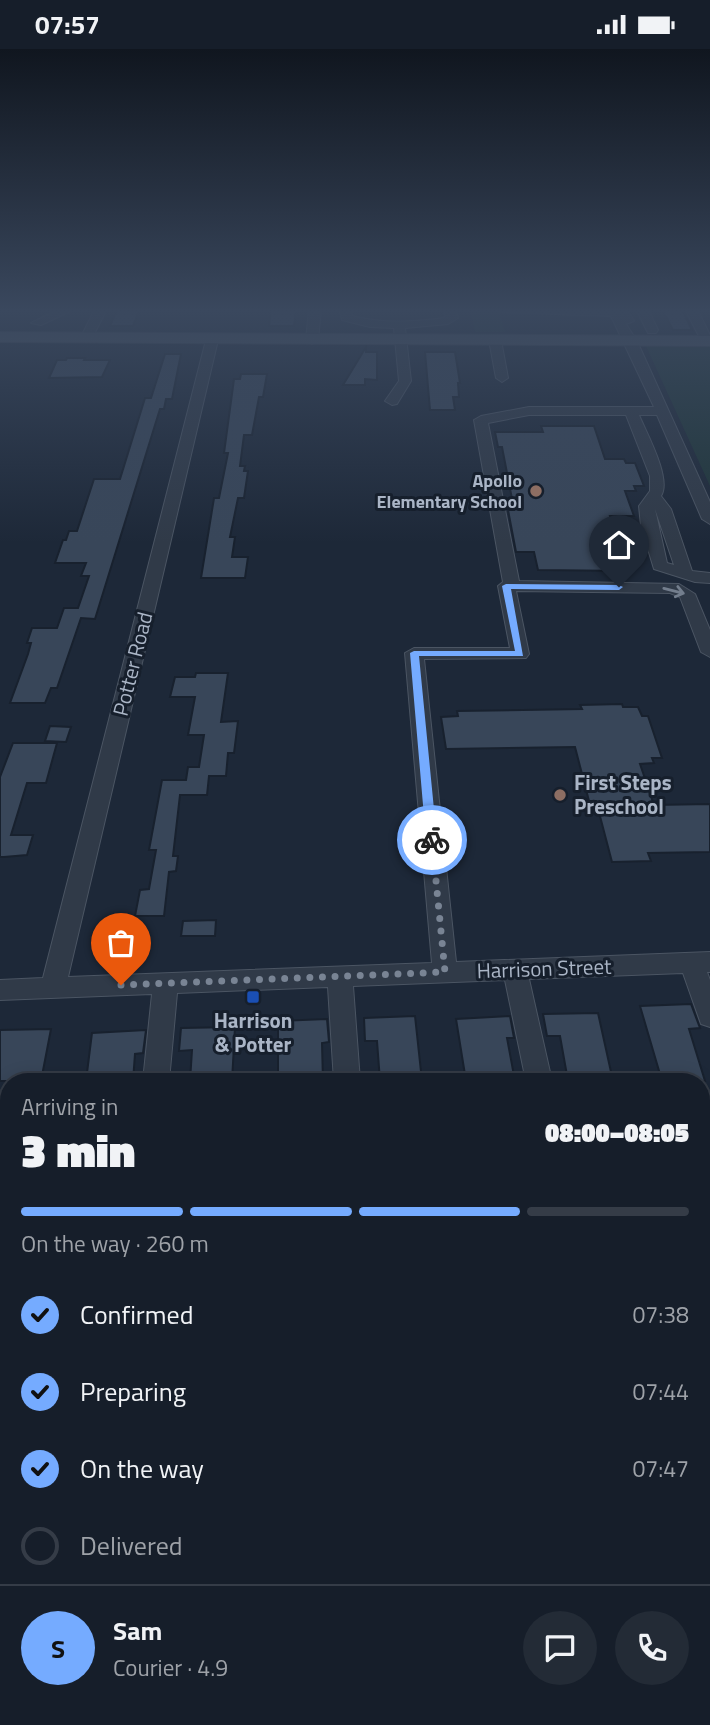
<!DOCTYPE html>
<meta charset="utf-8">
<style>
:root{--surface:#161e2a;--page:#232b36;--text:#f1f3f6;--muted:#9ea2a8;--line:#353c47;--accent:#75abff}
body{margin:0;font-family:"Titillium Web",sans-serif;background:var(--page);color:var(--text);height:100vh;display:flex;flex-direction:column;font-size:26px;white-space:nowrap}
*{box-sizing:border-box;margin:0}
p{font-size:23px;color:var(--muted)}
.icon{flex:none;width:38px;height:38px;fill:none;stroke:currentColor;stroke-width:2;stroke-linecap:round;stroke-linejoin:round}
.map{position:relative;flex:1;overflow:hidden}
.drawer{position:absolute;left:0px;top:1024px;width:710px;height:653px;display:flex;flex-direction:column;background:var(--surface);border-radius:28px 28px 0 0;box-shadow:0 4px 18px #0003,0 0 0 2px var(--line)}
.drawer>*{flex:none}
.pin{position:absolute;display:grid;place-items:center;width:60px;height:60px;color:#fff;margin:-72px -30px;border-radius:50% 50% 50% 0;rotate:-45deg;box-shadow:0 0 7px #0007}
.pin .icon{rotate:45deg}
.courier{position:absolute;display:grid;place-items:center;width:70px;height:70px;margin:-35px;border:5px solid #75abff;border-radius:50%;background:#fff;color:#222;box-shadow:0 2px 9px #0007}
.overview em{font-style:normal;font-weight:800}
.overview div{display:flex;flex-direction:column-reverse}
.overview{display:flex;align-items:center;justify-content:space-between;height:119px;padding:0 21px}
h1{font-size:46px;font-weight:800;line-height:52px}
.bar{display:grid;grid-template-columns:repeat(4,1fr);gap:10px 7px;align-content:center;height:84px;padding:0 21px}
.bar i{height:9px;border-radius:5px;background:var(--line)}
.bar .active{background:var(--accent)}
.bar p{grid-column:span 4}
.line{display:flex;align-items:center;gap:18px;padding:0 21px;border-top:2px solid var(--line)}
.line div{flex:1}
.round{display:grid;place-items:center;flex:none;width:74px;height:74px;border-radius:37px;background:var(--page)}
ol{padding:0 21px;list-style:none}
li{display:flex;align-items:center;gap:21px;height:77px}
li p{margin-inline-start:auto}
li .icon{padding:7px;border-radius:50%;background:var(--accent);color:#111;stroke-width:4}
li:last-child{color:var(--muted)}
li i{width:38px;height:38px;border:4px solid var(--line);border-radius:50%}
.status{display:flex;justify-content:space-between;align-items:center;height:49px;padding:0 35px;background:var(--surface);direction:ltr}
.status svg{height:19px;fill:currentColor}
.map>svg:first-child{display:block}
</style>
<div class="status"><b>07:57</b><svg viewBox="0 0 49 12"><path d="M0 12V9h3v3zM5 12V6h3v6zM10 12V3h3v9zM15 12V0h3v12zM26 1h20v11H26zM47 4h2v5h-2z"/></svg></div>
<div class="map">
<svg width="710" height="1676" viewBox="0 0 710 1676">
<rect width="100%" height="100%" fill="#1d2838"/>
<path fill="#1f3639" d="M499,262l6,21h-30l-4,-20z
M646,297l64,1v139z"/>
<path fill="#384659" stroke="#18212e" stroke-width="2" d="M117,260h23l-7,17h-23z
M271,260h25l-2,17h-25z
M662,260h20l10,21h-19z
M366,298v5h11v28l-12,-1v6h-22z
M425,303h30l5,31h-2l1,14h-6l2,13h-25z
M165,305h16l-9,45h-6l-2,10h-4l-65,210 -14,-1 -24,70h-6l-6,15h-35l18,-49 3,-11h-4l5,-15h25l7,-20h14l11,-32h-8l5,-13h-31l8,-23h3l3,-9h8l17,-52h26l25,-81h6z
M67,309h18l-1,2h26l-8,17 -53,1 8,-18h9z
M241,325h26l-4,23h-4l-7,38h-8l-4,31h5l-1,5h4l-4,27h-6l-8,39h5l-3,20h16l-3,21h-44l13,-80h5l9,-45h-4l10,-74h6z
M541,377h53l11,33h19l2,4h9l9,23h-10l2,5h-11l9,25h-24l17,55 -89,-1 -4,-18h-18l-8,-42h6l-2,-11 -10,-52h-4l-3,-15h48z
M196,624h32l-7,49 17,-1 -4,32h-6l-2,23h-17l-2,19h-27l-7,61h5l-2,15 -7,1 -5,44h-29l5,-26 9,-1 7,-39h-7l13,-70h24l2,-13h11l5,-32h-16l7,-38h-25l5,-20h20z
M622,655l1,3h15l4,9h6l14,42h-10l2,5 -14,1 14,41 56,-1v48l-62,1 3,8 -39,1 -16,-61h-7l-14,-54 -129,2 -5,-32 17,-1 -1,-5 125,-2 -2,-4z
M50,677l21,1 -5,15 -21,-1z
M13,694h44l-11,40h-19l-16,52h22l-6,20 -23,2h-4v-80z
M216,871l-1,16h-34l2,-15z
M691,955l9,24 -11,1 16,52h-43l-22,-75z
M598,964l15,68h-45l-8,-45h-13l-4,-22z
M415,967l7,65h-42l-3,-40h-12l-1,-23z
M510,967l4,22h-7l8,43h-49l-10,-62z
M327,970l2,23 -7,1 1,38h-45v-60z
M235,978l-3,54h-42l2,-31 -13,1 2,-23z
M51,980l-10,52h-41v-51z
M146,981l-3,23 -8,1 -2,27h-47l6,-48z"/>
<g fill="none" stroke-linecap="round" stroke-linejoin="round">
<g stroke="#4b5563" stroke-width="2">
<path id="minor" d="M60,260h15l-34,16 -10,-2z
M95,260h12l-16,31h-8l-2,-3z
M309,260h12l-3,31 -6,4 -6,-4z
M339,260h12l1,7c30,8 62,6 93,2l-1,-9h12l2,9 -10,6 -43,4 6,53 -14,23 -5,1 -7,-4 14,-20 -5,-53 -24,-1 -28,-7z
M496,260l124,1 10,4 4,7 -8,3 11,17 73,161v22l-8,-5 -45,-104h-18c8,19 33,64 22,81l10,13 21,62 18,2v10l-15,-1 -41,-13 -13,-43 -2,-20 11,-15v-15l-24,-61h-97l-41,8 31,158 160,3 16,10 15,36v27l-9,-5 -21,-55 -10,-4 -154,-2 13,63 -3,4 -102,1 32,303 254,-10v20h-3l3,8v47l-9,-3 -18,-51 -154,6 23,102h-26l-21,-101 -152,6 7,95h-26l-6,-94 -151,6 -8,88h-26l9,-87 -152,6v-20l43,-2 163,-638 6,-4 6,4 -150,637 364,-14 -27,-310 9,-5h96l-12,-62 5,-4 -29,-162 7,-4 48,-9h125l-43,-91 -109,-4zM655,460l19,56 -7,-2z
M636,260h12l10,21 -2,3h-8z
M685,260h12l13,26v9h-7z
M495,287l6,4 7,38 -6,4 -6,-4 -7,-38z"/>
</g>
<g stroke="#3a4351" stroke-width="2">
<path id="major" d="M0,283l710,4v10l-710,-4z"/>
</g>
<use href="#minor" fill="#303a48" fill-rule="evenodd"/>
<use href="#major" fill="#4e5968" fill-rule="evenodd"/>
</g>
<defs><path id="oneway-shaft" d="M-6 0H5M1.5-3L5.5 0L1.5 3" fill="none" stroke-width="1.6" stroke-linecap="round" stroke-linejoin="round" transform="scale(1.75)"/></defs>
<use stroke="#737e8d" href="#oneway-shaft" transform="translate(674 542) rotate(14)"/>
<linearGradient id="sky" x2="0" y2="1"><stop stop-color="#10161f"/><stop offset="0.53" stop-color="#3a485e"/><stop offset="1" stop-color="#3a485e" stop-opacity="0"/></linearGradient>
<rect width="710" height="494" fill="url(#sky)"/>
<path fill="#75abff" d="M506,535l113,1 4,2 -4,3 -108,-1 12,67h-104l18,184 -5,4 -6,-4 -16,-187 4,-2h101l-13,-65z"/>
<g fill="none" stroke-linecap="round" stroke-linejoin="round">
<path stroke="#798494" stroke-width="7" stroke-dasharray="0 12.6" d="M121,936l324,-13 -13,-132"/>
</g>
<g fill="#8d6e63" stroke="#161f2c" stroke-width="2.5">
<circle cx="536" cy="442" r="7"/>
<circle cx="560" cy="746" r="7"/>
</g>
<rect fill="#1a4fb4" stroke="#161f2c" stroke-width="2.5" x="246" y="941" width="14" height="14" rx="3.5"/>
<g text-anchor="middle" stroke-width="6" stroke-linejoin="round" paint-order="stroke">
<g font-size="18" font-weight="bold" fill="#aab5c6" stroke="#161f2c" text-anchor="end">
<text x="522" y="438">Apollo<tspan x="522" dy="21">Elementary School</tspan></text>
</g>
<g font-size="21" fill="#aab5c6" stroke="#161f2c">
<text transform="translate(133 615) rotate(-76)" y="7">Potter Road</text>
<text transform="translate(544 920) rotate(-2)" y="7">Harrison Street</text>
</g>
<g font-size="21" font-weight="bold" fill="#aab5c6" stroke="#161f2c" text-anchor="start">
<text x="574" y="741">First Steps<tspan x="574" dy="24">Preschool</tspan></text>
<text x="253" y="979" text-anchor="middle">Harrison<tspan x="253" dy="24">&amp; Potter</tspan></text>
</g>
</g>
</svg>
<div class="pin" style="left:121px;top:936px;background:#ea580c"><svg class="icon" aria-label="bag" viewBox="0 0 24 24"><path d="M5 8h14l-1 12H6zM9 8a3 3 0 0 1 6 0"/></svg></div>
<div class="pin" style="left:619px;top:538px;background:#1f2937"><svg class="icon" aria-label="home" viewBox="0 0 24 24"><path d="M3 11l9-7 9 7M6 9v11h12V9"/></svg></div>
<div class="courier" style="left:432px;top:791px"><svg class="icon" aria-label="bike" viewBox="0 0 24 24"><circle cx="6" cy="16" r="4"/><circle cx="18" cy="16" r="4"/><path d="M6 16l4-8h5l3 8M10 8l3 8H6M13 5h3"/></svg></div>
<section class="drawer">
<div class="overview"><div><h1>3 min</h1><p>Arriving in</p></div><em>08:00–08:05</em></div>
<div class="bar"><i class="active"></i><i class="active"></i><i class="active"></i><i></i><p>On the way · 260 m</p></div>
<ol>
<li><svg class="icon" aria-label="check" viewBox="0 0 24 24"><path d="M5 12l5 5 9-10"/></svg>Confirmed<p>07:38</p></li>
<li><svg class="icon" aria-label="check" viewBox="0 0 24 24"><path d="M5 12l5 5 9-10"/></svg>Preparing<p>07:44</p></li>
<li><svg class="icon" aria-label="check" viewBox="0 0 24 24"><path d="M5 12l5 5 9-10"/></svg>On the way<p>07:47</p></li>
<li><i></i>Delivered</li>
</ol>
<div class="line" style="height:126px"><b class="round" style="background:var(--accent);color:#111">S</b><div><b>Sam</b><p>Courier · 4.9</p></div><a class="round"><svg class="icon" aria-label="chat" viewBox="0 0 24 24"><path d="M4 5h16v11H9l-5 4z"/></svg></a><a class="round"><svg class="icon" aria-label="phone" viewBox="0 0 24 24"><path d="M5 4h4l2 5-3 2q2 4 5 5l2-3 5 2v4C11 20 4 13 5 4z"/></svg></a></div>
</section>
</div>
